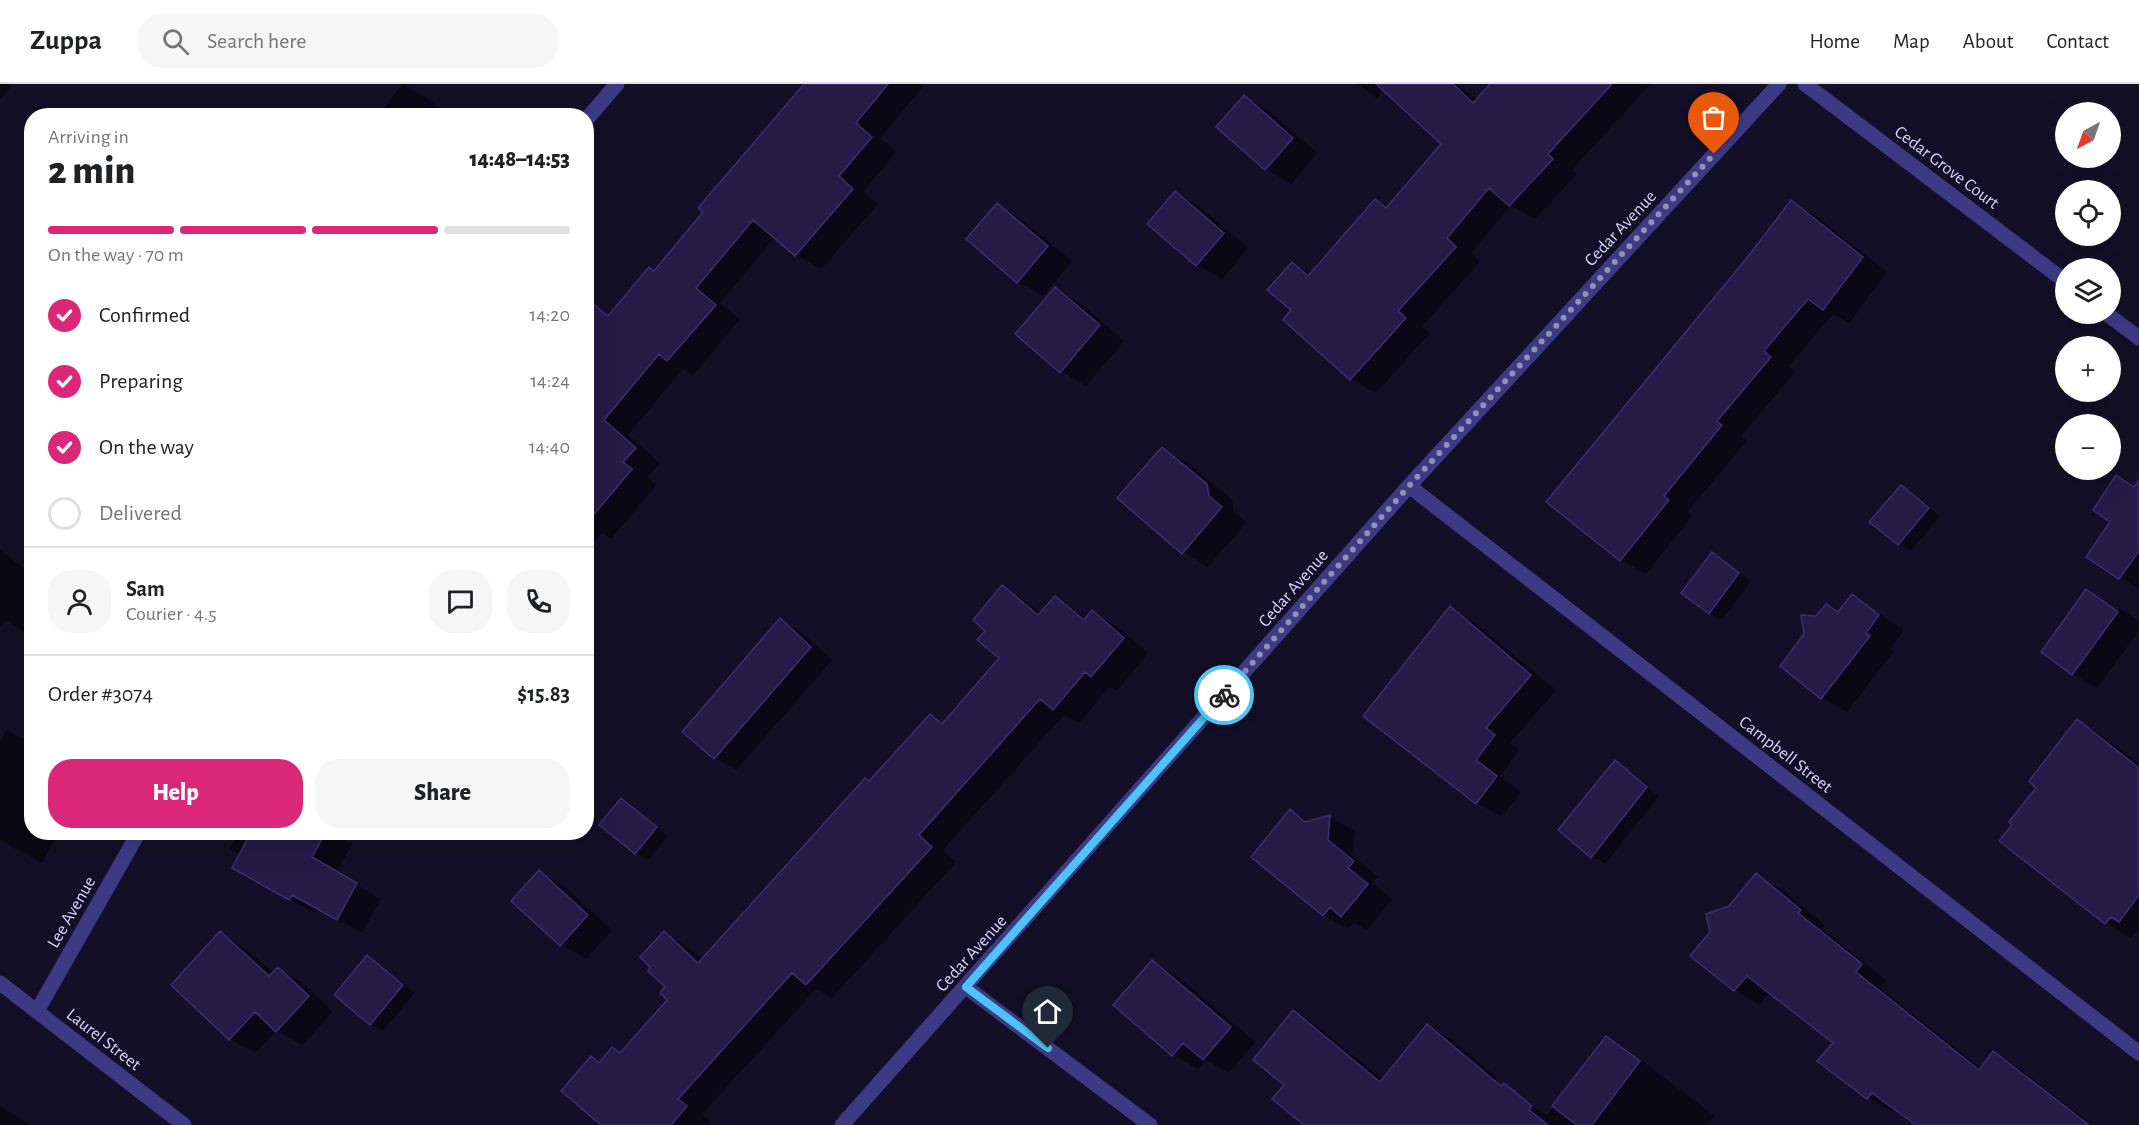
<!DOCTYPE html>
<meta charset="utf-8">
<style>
:root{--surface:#fff;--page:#f6f6f6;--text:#202124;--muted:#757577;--line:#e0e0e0;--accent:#db2777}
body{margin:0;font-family:"Alegreya Sans",sans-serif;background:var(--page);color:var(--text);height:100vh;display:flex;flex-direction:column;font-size:22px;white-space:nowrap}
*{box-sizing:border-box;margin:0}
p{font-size:20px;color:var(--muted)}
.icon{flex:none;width:33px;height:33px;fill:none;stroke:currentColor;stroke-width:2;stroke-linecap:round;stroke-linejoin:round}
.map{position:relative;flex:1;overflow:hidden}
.details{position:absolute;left:24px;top:24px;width:570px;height:732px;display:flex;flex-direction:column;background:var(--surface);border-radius:24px;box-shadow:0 6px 24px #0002}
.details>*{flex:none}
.needle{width:39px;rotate:220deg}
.buttons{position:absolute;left:2055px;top:18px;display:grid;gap:12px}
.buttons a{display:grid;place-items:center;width:66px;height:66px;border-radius:50%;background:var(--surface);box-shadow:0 6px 24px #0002;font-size:30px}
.pin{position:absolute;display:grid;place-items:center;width:51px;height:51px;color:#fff;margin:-62px -26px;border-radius:50% 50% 50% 0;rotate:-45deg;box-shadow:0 0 6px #0007}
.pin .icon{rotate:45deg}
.courier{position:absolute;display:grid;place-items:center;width:60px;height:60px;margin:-30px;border:4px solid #4fc3f7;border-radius:50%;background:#fff;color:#222;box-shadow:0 2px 8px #0007}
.summary em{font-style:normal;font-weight:800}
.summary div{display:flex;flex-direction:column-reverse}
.summary{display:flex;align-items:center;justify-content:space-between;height:102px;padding:0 24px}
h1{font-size:39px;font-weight:800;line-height:45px}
.bar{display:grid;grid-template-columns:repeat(4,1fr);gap:9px 6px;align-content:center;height:72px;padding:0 24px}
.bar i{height:8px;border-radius:4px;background:var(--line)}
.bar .active{background:var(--accent)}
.bar p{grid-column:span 4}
.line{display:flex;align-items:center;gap:15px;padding:0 24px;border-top:2px solid var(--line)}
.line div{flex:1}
.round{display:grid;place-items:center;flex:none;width:63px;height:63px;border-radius:24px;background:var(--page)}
ol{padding:0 24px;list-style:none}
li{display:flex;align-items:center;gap:18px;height:66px}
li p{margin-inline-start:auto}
li .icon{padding:6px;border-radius:50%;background:var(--accent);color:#fff;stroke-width:4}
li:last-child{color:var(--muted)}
li i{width:33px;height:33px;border:3px solid var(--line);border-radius:50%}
.button{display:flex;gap:12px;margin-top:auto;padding:12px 24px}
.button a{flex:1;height:69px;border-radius:24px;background:var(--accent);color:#fff;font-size:24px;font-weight:800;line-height:69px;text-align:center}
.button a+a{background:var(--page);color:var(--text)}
header{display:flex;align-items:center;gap:36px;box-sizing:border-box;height:84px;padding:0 30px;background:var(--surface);border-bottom:2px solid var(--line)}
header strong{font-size:28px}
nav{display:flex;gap:33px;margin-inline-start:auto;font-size:21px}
.search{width:420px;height:54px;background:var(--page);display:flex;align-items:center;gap:15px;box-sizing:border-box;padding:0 21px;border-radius:24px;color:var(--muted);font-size:22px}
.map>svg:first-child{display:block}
</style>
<header>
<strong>Zuppa</strong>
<div class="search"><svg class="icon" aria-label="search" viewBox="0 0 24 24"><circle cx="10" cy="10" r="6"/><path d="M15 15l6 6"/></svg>Search here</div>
<nav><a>Home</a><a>Map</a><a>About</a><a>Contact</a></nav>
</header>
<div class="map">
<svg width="2139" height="1041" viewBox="0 0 2139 1041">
<rect width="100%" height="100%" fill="#130f26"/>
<path fill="#0007" d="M0,0h13l-13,15z
M403,0l25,15 20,17h-71z
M804,0h121l-45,54 16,14 -33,40 15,12 -57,65 -25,-14 -21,-18 -55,66 20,17 -47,55 -10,-6 -55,66 32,28 -13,14 9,8 -45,54 -9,-6 -16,18v-230l11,-12 13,7 45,-44 50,-60 -5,-4z
M1358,0h32l-13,14z
M1440,0h16l22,16 15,-16h157l-78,86 5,4 -42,45 -24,-14 -40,48 9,9 -58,64 8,7 -54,60 -25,-14 -66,-59 8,-10v-47l18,11 65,-73 12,7 55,-64z
M1244,13l25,14 48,42 -26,31 -25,-15 -48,-42z
M1176,109l25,15 47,40 -26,31 -25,-14z
M1791,118l25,14 71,56 -38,51 -16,-9 -44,52 6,6 -54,64 6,5 -59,70 5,4 -47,59 -25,-14 -73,-58 203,-247z
M997,121l25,15 50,41 -29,35 -25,-14z
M1055,205l25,14 44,38 -38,45 -25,-15z
M1163,365l25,14 44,37 2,12 12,11 -38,44 -25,-15z
M1901,403l39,29 -29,35 -13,-7z
M2139,462v43l-51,-33z
M0,466l32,24v64l-25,-18 -7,7z
M1712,470l39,27 -29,39 -12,-7z
M1003,503l39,26 13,-15 32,20 5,-6 25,14 31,27 -31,38 -7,-4 -31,36 -15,-8 -121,135 13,12 -124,136 -16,-9 -114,125 9,8 -3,3h-114l4,-5 -6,-62 8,5 21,-9 48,-54 -5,-67 25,15 14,12 227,-244 14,8 58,-66 -15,-28z
M1853,512l51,34 -14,19 4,2 -47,61 -25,-14 -40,-33 35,-48 21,-5z
M2077,521l43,4 19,11v11l-42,57 -25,-14z
M1450,524l25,15 81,67 -46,53 9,7 -19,26 21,16 -19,25 -25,-14z
M780,536l22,13 30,27 -96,110 -21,-12z
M2077,637l25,14 37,29v168l-3,-1 -5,7 -25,-15 -105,-82 37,-53z
M7,646l25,14v88h26l-16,31 -42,-23v-98z
M1615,678l44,34 -54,68 -45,-35z
M621,716l47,36 -20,24 -12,-7z
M1290,727l19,11 21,-5 25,14 -3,25 26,21 -6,6 20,16 -25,31 -13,-7 -6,6 -25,-14z
M238,748h103l-3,4 14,8 -16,29 45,26 -19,34 -44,-25 -3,5 -57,-31 -18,-27 -10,-6z
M539,788l25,14 48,44 -26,29 -25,-15z
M1756,791l25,14 44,36 -3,4 64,51 -6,8 102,81 11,-16 25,15 75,57h-160l-36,-18 -4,5 -25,-15 -33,-54 -65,-51 -10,13 -25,-15 -43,-34z
M220,849l25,15 29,26 4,-5 25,14 30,29 -31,33 -26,-14 -21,22 -25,-14 -57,-54z
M368,873l47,36 -32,38 -13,-7z
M1152,878l25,14 78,66 -26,31 -23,-13 -8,9 -25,-14z
M1293,928l24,14 66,54 44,-54 24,13 46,39 -37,47h-154l-20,-40z
M1606,953l20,12 89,67 -8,9h-197l17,-22 20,12z
M0,1022l31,19h-31z"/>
<path fill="#241b47" stroke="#3b2d73" stroke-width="1.5" d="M804,0h84l-32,39 16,14 -33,39 14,13 -58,67 -42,-36 -57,68 20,17 -49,56 -8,-7 -55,66 32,28 -13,14 9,7 -46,55v-226l22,18 41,-49 5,4 49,-59 -5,-4z
M1376,0h77l20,19 17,-19h122l-64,70 5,5 -44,47 -20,-18 -42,50 9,9 -58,64 8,7 -56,62 -67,-60 8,-10 -24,-20 25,-28 16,14 67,-77 11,9 55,-64z
M1244,11l49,43 -28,32 -49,-43z
M1175,107l49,42 -28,33 -49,-42z
M1791,116l72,57 -40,53 -15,-11 -44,52 7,6 -54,64 5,4 -58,71 5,4 -49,61 -74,-59 204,-248z
M997,119l51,43 -31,37 -51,-44z
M1055,203l45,38 -40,48 -45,-39z
M1162,363l45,37 2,12 13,11 -40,47 -65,-56z
M2116,391l18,12 5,-7v71l-20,28 -33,-22 24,-35 -17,-12z
M1901,401l28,23 -31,37 -29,-23z
M1712,468l27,21 -30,41 -28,-21z
M1002,501l36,30 17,-19 29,24 8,-10 32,28 -33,39 -6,-5 -32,38 -13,-11 -121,136 13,12 -126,138 -14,-12 -114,126 9,7 -16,19h-70l-40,-34 30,-35 8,7 13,-16 8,6 47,-53 -7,-7 5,-6 -17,-16 2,-4 -10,-10 24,-26 34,32 167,-185 4,3 61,-67 12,10 57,-66 -22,-18 8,-9 -12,-11z
M2086,505l32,23 -46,63 -31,-23z
M1852,510l27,21 -13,18 4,3 -49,63 -41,-33 24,-32 -3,-19 15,1 10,-12 12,8z
M1450,522l81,69 -45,53 9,7 -19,25 21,16 -21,28 -113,-88z
M780,534l31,29 -97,112 -32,-27z
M2077,635l62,49v127l-20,27 -8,-5 -6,7 -106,-83 13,-16 -3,-3 27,-34 -7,-7z
M1615,676l32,27 -56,71 -33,-28z
M621,714l36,29 -22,27 -36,-29z
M1290,725l15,13 25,-7 -2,25 26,21 -6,7 20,16 -27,33 -11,-10 -7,9 -72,-59z
M251,748h75l-14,25 45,26 -20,37 -45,-25 -3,5 -57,-32z
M539,786l49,45 -28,31 -49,-45z
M1756,789l45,37 -3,3 64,51 -6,8 123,98 14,-19 96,74h-173l-44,-32 -5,6 -50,-38 16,-18 -86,-67 -13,15 -44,-35 20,-24 -4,-18 23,-8z
M220,847l49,45 9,-9 31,29 -33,36 -21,-20 -26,28 -58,-55z
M367,871l36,30 -33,40 -36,-30z
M1152,876l79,67 -28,33 -20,-17 -11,13 -59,-51z
M1293,926l87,72 47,-58 74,62 3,-3 28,23 -3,4 19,15h-244l-32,-26 12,-14 -31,-25z
M1606,952l34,25 -48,64h-15l-25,-19z"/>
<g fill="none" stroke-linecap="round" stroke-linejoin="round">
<path stroke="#3d3a85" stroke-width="15" d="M1805,0l261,198
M586,36l31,-36
M2107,230l32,24
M1409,402l730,567
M0,899l184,142
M966,903l184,138
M37,927l102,-179"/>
<path stroke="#3d3a85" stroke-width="15" d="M842,1041l567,-639 370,-402"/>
</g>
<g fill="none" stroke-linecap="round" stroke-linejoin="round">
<path stroke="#948fb3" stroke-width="6" stroke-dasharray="0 10.8" d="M1224,611l185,-209 305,-332"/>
<path stroke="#4fc3f7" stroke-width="8" d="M1048,964l-82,-61 258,-292"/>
</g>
<g text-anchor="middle" stroke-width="4.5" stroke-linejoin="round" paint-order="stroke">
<g font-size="18" fill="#d9d4ff" stroke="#130f26">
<text transform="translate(1947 83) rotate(37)" y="6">Cedar Grove Court</text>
<text transform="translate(1620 144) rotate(-47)" y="6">Cedar Avenue</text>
<text transform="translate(1293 504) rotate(-49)" y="6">Cedar Avenue</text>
<text transform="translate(1786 670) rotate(38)" y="6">Campbell Street</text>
<text transform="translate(71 828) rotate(-60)" y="6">Lee Avenue</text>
<text transform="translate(971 869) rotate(-48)" y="6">Cedar Avenue</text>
<text transform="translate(104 955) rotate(38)" y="6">Laurel Street</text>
</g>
</g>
</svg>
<div class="buttons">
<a><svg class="needle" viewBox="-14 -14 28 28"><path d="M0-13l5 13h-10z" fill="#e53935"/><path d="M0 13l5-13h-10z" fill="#757577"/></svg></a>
<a><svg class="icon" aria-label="locate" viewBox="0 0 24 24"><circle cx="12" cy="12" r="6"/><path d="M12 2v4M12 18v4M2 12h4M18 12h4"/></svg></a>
<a><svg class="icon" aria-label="layers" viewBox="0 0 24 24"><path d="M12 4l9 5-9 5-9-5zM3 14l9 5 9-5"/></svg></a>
<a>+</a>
<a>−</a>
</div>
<div class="pin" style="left:1714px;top:70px;background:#ea580c"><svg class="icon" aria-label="bag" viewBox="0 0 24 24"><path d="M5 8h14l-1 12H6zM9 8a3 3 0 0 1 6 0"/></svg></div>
<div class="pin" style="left:1048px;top:964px;background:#1f2937"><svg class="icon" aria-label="home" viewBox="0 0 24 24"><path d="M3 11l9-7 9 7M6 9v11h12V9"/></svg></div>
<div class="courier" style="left:1224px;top:611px"><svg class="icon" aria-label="bike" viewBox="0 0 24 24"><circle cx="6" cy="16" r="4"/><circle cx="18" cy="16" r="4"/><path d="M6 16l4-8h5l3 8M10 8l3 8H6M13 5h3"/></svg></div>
<section class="details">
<div class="summary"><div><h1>2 min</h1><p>Arriving in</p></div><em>14:48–14:53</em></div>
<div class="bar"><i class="active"></i><i class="active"></i><i class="active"></i><i></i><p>On the way · 70 m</p></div>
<ol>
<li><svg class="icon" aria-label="check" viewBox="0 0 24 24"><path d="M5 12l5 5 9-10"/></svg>Confirmed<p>14:20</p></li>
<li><svg class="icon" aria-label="check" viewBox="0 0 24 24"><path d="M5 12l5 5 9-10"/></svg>Preparing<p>14:24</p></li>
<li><svg class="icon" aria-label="check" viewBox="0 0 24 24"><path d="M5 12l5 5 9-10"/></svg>On the way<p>14:40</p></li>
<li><i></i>Delivered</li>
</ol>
<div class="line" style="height:108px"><a class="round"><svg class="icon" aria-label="person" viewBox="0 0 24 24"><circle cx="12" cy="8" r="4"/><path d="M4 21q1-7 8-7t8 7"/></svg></a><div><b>Sam</b><p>Courier · 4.5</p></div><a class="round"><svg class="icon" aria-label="chat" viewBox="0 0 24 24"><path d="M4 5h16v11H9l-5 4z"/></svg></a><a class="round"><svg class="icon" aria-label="phone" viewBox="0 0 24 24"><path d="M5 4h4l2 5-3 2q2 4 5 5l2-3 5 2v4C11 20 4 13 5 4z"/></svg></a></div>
<div class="line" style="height:78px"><div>Order #3074</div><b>$15.83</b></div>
<div class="button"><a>Help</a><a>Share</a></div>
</section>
</div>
